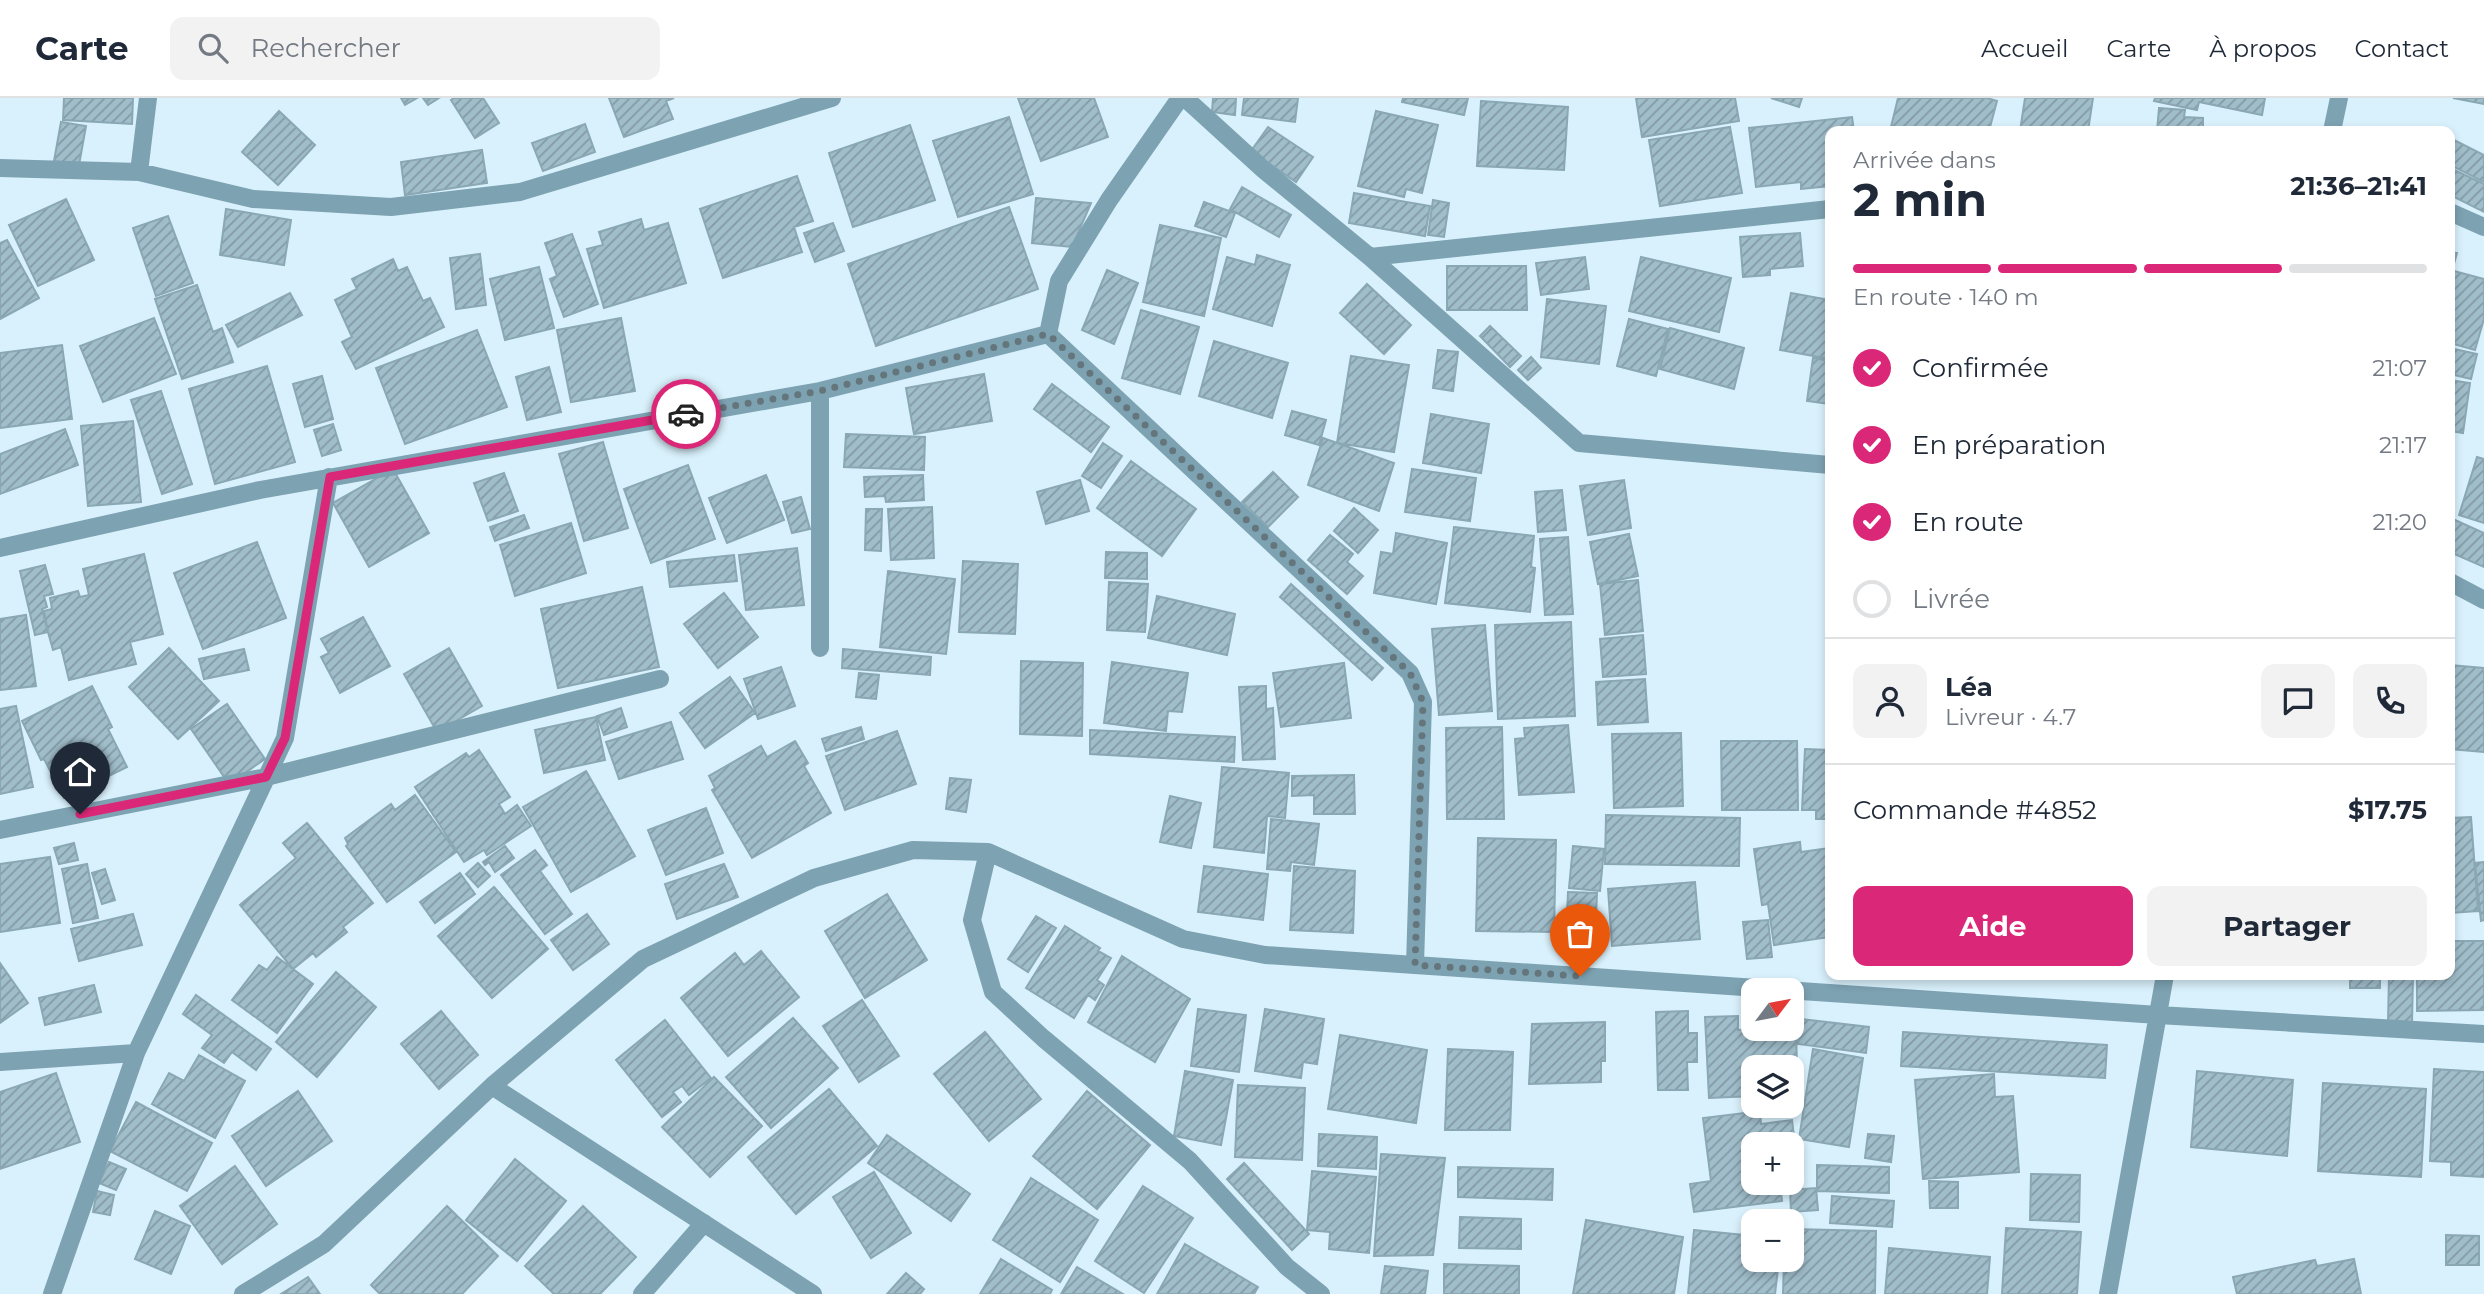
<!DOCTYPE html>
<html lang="fr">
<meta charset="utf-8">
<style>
:root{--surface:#fff;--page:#f2f2f3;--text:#1f2937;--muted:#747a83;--line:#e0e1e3;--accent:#db2777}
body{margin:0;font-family:Montserrat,sans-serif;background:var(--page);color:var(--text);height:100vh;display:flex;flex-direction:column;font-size:26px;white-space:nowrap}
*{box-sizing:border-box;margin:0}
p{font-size:23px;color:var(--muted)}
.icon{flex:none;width:38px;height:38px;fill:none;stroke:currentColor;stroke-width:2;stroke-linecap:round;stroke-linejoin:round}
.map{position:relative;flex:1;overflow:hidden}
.details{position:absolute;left:1825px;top:28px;width:630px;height:854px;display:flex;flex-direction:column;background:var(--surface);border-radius:14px;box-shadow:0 4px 10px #0003}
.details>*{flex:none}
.needle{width:46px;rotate:58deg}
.buttons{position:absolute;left:1741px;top:880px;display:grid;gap:14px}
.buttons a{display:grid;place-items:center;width:63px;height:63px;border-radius:14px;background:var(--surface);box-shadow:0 4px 10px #0003;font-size:35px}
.pin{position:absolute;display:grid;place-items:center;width:60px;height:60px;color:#fff;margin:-72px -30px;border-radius:50% 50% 50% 0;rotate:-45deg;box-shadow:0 0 7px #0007}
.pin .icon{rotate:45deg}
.courier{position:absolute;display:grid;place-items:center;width:70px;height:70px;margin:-35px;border:5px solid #db2777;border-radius:50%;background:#fff;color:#222;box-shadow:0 2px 9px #0007}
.overview em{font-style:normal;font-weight:700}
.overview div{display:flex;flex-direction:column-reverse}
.overview{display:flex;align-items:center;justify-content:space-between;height:119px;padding:0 28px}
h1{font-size:46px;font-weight:700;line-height:52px}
.bar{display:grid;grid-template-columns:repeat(4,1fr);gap:10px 7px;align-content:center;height:84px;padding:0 28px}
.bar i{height:9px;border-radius:5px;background:var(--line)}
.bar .active{background:var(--accent)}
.bar p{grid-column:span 4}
.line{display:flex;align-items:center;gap:18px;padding:0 28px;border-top:2px solid var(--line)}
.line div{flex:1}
.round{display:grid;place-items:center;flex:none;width:74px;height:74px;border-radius:14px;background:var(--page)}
ol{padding:0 28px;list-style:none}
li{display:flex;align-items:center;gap:21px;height:77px}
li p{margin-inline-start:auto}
li .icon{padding:7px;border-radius:50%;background:var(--accent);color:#fff;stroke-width:4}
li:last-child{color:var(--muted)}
li i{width:38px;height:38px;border:4px solid var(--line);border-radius:50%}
.cta{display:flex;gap:14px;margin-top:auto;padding:14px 28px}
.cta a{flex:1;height:80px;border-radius:14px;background:var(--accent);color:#fff;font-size:28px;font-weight:700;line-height:80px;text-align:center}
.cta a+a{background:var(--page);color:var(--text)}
header{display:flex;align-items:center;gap:42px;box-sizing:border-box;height:98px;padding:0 35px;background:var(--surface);border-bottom:2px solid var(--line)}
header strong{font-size:33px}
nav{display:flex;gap:38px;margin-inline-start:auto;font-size:24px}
.search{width:490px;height:63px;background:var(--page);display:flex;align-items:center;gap:18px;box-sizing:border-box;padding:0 24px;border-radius:14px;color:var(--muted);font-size:26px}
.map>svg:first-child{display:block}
</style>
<header>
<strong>Carte</strong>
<div class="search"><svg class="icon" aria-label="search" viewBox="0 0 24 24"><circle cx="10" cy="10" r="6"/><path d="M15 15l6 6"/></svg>Rechercher</div>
<nav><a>Accueil</a><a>Carte</a><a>À propos</a><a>Contact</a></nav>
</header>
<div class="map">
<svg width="2484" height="1196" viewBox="0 0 2484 1196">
<defs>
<pattern id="building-hatch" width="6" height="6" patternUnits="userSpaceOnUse" patternTransform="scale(1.75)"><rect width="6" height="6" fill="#a0bdca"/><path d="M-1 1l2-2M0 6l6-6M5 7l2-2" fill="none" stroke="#829aa5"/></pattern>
</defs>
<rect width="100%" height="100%" fill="#d9f1fc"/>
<path fill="url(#building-hatch)" stroke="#8aa7b4" stroke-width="2" fill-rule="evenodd" d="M64,0h69l-1,26 -69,-4z
M401,0h16l-12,7z
M423,0h16l-11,7z
M454,0h29l16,25 -24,15 -24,-38z
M609,0h65l-8,3 7,18 -49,18z
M1018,0h76l14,39 -67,24z
M1213,0h23l-1,17 -23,-3z
M1244,0h54l-3,24 -53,-7z
M1403,0h65l-4,17 -62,-13z
M1636,0h99l4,23 -97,16z
M1771,0h31l-3,9z
M1898,0h89l10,3 -8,30h-99z
M2025,0h68l-5,33h-68z
M2155,0h110l-3,17 -63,-13 -2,8 -43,-9z
M2453,0h31v6z
M1481,3l87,6 -4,63 -87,-4z
M2159,10l26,2 -1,7 19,1v13h-46z
M279,13l36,34 -37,40 -36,-33z
M1376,13l62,14 -16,68 -16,-4 -2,8 -46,-11z
M1009,19l24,77 -75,23 -25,-76z
M1852,19l2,14h-24v55l-29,3v-7l-45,5 -7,-59z
M61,24l25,4 -7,39 -25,-4z
M585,26l10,28 -52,19 -11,-28z
M910,27l25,75 -82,27 -24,-74z
M1268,29l45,30 -17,25 -45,-31z
M1730,29l12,66 -82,13 -11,-66z
M2450,40l34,17v27l-34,-17z
M482,52l5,33 -82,12 -4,-33z
M2450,70l34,16v28l-34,-17z
M797,78l16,45 -19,6 8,25 -79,26 -23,-69z
M1242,89l49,28 -12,22 -49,-28z
M1354,95l76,13 -5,30 -76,-13z
M1036,100l55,5 -19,44 -40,-4z
M66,101l28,61 -56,26 -29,-61z
M1433,102l16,3 -5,34 -16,-2z
M1204,104l31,11 -9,24 -31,-11z
M1009,109l29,82 -162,57 -28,-82z
M226,111l65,11 -7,45 -64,-10z
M168,118l25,67 -37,13 -23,-68z
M641,121l3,11 24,-7 18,60 -82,25 -17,-59 16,-4 -4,-13z
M833,125l11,28 -29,11 -11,-29z
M1160,127l61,13 -17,78 -61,-14z
M1800,135l3,33 -33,3v6l-27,2 -3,-40z
M572,136l26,70 -34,13 -14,-38 7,-3 -12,-33z
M7,142l32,58 -39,21v-76z
M2450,154l7,1 -7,25z
M480,156l6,51 -30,4 -6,-51z
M1257,157l33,10 -18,61 -59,-17 14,-52 28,8z
M1585,159l4,32 -48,6 -5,-32z
M1641,159l90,21 -12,54 -90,-21z
M393,161l5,12 9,-4 16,34 7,-3 14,29 -88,42 -14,-27 10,-5 -17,-37 22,-11 -5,-10z
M1447,168h79l1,44h-80z
M539,169l15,61 -49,12 -15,-61z
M1107,172l31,13 -24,61 -32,-14z
M2454,173l30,8v40l-9,31 -25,-7v-57z
M1367,186l44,41 -27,29 -44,-41z
M197,187l16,47 9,-4 11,34 -51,17 -27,-80z
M290,195l12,22 -64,32 -12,-22z
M1791,195l39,7v59l-50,-9z
M1547,201l59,7 -7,58 -58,-7z
M1141,212l58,17 -19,67 -58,-16z
M154,220l22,56 -73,28 -23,-56z
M621,220l14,73 -64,11 -14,-72z
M1629,221l39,10 -12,47 -39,-10z
M1490,228l31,30 -11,11 -30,-31z
M1670,230l74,20 -10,41 -74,-20z
M477,232l30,77 -102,37 -29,-76z
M1214,243l74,22 -16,55 -73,-22z
M62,247l10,74 -72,9v-75z
M2450,250l27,6 -6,25 -21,-5z
M1438,252l20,2 -5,39 -20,-3z
M1351,258l58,9 -15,87 -57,-9z
M1531,259l10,11 -13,12 -10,-10z
M1813,260l17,3v43l-23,-3z
M267,268l28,96 -80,22 -26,-95z
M549,269l12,45 -34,8 -11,-43z
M984,276l8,47 -78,13 -8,-46z
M322,278l11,43 -28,8 -12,-43z
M2450,282l20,3 -7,50 -13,-2z
M1052,286l57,43 -18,25 -57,-43z
M161,293l31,93 -30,10 -31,-94z
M1292,313l34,9 -7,25 -34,-10z
M1431,316l58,10 -8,49 -58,-10z
M133,323l8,81 -53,4 -7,-80z
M333,326l8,26 -19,6 -8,-26z
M65,331l13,36 -78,29v-40z
M846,336l79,3 -1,33 -80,-3z
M1323,340l71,25 -15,48 -71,-26z
M603,344l25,86 -44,13 -25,-87z
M1103,345l19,13 -21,32 -19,-12z
M2477,359l7,2v64l-25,-8z
M1131,363l65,48 -34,47 -65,-48z
M688,367l27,74 -64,24 -27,-74z
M393,371l36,64 -60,34 -36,-64z
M1412,371l64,9 -6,43 -65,-9z
M1273,374l25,25 -30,30 -26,-25z
M504,375l14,38 -30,10 -14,-38z
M766,377l18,45 -57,23 -18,-45z
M923,377l1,25 -38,2 -1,-6 -20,1 -1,-20z
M1080,382l9,31 -43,13 -9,-32z
M1624,382l7,48 -43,7 -8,-49z
M1562,392l4,40 -28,2 -3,-40z
M801,399l9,32 -18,4 -9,-31z
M932,409l2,51 -43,2 -3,-51z
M1354,410l24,22 -20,23 -24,-22z
M866,411h16l-1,42 -16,-1z
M524,417l5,13 -34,13 -5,-14z
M2455,422l29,13v34l-34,-15v-21z
M571,425l15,50 -71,23 -15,-51z
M1454,429l80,9 -3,31 4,1 -5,44 -85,-9z
M1396,435l51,10 -11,61 -62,-11 7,-41 12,2z
M1629,436l9,42 -40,8 -8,-42z
M1330,437l23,19 -6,8 16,14 -16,18 -39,-34z
M1568,439l5,77 -28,1 -5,-76z
M257,444l29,76 -83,31 -29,-76z
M797,450l7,57 -58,5 -7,-55z
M1106,454l41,1v26l-42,-1z
M144,456l19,80 -33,8 6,22 -67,16 -8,-33 -8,3 -5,-18 -4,-21 8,-2 -2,-11 28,-7 2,6 9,-2 -6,-26z
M734,457l3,26 -67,6 -3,-25z
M963,463l55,3 -3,70 -56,-2z
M45,467l8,29 -9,2 3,11 -5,2 6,23 -13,3 -15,-64z
M888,473l67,8 -9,75 -66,-7z
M1638,482l5,51 -38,4 -5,-51z
M1109,484l39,2 -3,48 -38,-2z
M1291,486l92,84 -11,12 -92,-83z
M642,489l17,80 -101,21 -17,-79z
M724,495l34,44 -40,31 -34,-44z
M1157,498l78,18 -8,41 -79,-17z
M26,517l10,71 -36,4v-71z
M363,519l27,49 -50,27 -19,-36 8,-4 -8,-14z
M1571,524l4,94 -77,3 -3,-94z
M1485,527l7,86 -53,4 -7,-86z
M1643,537l3,39 -43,3 -3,-38z
M169,550l50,53 -41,38 -49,-52z
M449,550l33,58 -45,26 -33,-58z
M244,551l5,21 -45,9 -5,-20z
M843,551l88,8 -1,18 -88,-7z
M1021,563l62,2 -1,73 -62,-2z
M1112,564l76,11 -6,39 -14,-1 -2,20 -62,-8z
M1344,565l7,55 -70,9 -8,-54z
M2450,567l34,3v84l-34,-3z
M781,569l14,39 -37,13 -14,-40z
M859,575l20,2 -3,24 -20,-2z
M730,579l25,36 -50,35 -25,-35z
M1645,581l3,43 -50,3 -2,-43z
M92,588l20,41 -4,2 19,38 -63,31 -20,-39 -3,1 -19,-39z
M1266,588v23l7,-1 2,51 -32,1 -4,-73z
M227,606l38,55 -36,25 -38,-55z
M16,608l17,81 -33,7v-85z
M621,610l6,19 -23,8 -7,-19z
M596,619l9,43 -61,13 -9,-43z
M671,624l12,37 -64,20 -13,-37z
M1568,627l6,67 -55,3 -4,-56 10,-1 -1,-10z
M861,629l3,12 -38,12 -4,-12z
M1502,629l2,92h-57l-1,-91z
M1090,632l145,7 -1,25 -144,-8z
M897,633l19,53 -71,26 -19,-54z
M1681,635l2,73 -69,2 -2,-74z
M795,643l13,22 -4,3 27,47 -79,45 -40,-68 3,-2 -6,-12 52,-30 6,11z
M1721,643h76l1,69h-76z
M1805,651l25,1v69h-14v-9h-14z
M479,652l31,47 -11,7 6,10 12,-9 14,21 -44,29 -3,-5 -20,12 -49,-75 51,-34 3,4z
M1222,669l67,6 -4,45 -18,-2 -3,37 -50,-6z
M586,673l49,85 -64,36 -48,-85z
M1354,677l1,39h-41v-19l-22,1v-20z
M950,680l21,2 -5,32 -20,-3z
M415,697l41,57 -69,50 -41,-56 2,-2 -3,-6 46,-34 4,6z
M1170,698l31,7 -10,45 -31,-6z
M706,710l17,45 -57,22 -18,-45z
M1606,717l134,3 -1,48 -134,-2z
M2471,719l7,94 -28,2v-95z
M1271,721l48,5 -5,41 -23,-3 -1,9 -23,-2z
M307,725l66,80 -30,24 4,5 -31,25 -3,-4 -20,16 -53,-64 56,-47 -13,-15z
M1478,740l78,2 -2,92 -78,-1z
M1800,744l1,10 29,-4v89l-56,8 -6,-41 -6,1 -8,-56z
M74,745l4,17 -19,4 -5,-16z
M505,748l9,12 -19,14 -6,-10 -4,3 -2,-3z
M1573,748l31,3 -4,42 -31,-3z
M535,752l12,15 -7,6 32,43 -27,20 -44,-59z
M50,759l10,66 -60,9v-68z
M2484,764v58l-3,1 -6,-58z
M478,765l12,13 -12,11 -12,-13z
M87,766l11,54 -25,5 -11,-54z
M724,766l14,33 -61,22 -12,-35z
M1204,768l64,8 -5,46 -65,-8z
M1294,768l61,5 -2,62 -63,-3z
M105,771l10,31 -13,4 -10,-31z
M460,775l15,21 -40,29 -15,-21z
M1695,784l5,57 -88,7 -4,-57z
M494,789l54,62 -56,49 -54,-62z
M1568,794l29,1 -2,47 -29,-2z
M887,796l40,66 -62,38 -40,-67z
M133,816l9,31 -63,16 -8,-32z
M587,816l22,30 -36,26 -22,-30z
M1036,818l20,12 -28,44 -20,-13z
M1768,822l4,37 -25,2 -4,-37z
M1065,828l35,22 -2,3 13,7 -14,22 7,5 -9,15 -7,-5 -14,23 -48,-30z
M2450,843h34v69l-67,1v-36h33z
M761,853l38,46 -71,59 -47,-58 54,-45 9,12z
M1122,858l68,43 -35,63 -67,-40z
M277,859l36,27 -36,49 -45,-33 27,-35 8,5z
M0,865l28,40 -28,20z
M336,874l40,35 -59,70 -41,-35z
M2350,877h30v13h-30z
M2389,877h24l-1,48h-24z
M94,887l7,27 -56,13 -6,-27z
M196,897l75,54 -15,21 -24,-18 -8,11 -22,-15 10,-13 -29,-21z
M862,902l37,56 -40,26 -36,-56z
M1198,911l48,6 -7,57 -48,-6z
M1265,911l59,10 -7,45 -14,-2 -2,16 -46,-7z
M441,913l37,44 -39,34 -38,-45z
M1688,913v22h9v29h-10l1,28h-30l-2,-78z
M1738,918v14l16,-1 1,6 41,-2 2,61 -6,1v-27h-38v28l-45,2 -4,-81z
M793,920l45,50 -67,60 -45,-51z
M1801,921l68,8 -3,26 -68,-9z
M665,922l46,58 -22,17 -7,-9 -9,6 8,10 -19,15 -46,-57z
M1605,924v39h-4v21l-72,2 3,-60z
M985,934l56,67 -52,42 -55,-67z
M1903,934l204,13 -2,33 -204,-12z
M1340,937l87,15 -11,73 -88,-14z
M1448,951l65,3 -3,78h-65z
M1813,951l50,9 -14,89 -50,-8z
M199,957l46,26 -30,57 -63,-34 17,-31 15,8z
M2434,971l50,3v105l-33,-2v-13l-21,-1z
M1185,973l48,9 -12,65 -47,-9z
M2197,973l96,9 -6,76 -96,-9z
M56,975l24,69 -80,27v-77z
M1994,976l1,23 18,-1 6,76 -96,7 -8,-99z
M714,979l48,49 -52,51 -48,-50z
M2323,985l103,6 -5,88 -103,-6z
M1238,987l67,3 -3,72 -67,-3z
M829,991l48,57 -81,68 -48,-57z
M298,993l34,50 -66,45 -34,-50z
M1087,993l63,54 -53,64 -64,-53z
M136,1004l76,41 -25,48 -77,-40z
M1760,1013l1,13 31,-4 8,63 -20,2 2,16 -88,11 -4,-28 21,-3 -8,-63zM1754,1046h38v39h-38z
M1319,1036l58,3 -1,32 -58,-3z
M1868,1036l26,2 -3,26 -26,-4z
M887,1037l83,59 -19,27 -83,-58z
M1381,1056l64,4 -12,97 -59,1z
M515,1061l51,42 -49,60 -51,-41z
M109,1064l17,7 -10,21 -17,-7z
M1244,1065l65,71 -17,16 -65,-71z
M1817,1067l72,2v26l-72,-2z
M235,1068l42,58 -55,40 -42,-58z
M1458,1069l95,2 -1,31 -94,-3z
M1312,1073l64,6 -7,76 -40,-4 1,-17 -23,-2z
M874,1074l37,61 -40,25 -38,-61z
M2031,1076l49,1 -1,47 -49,-2z
M1031,1080l67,42 -38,62 -67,-42z
M1929,1083l29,1v26h-28z
M1143,1088l50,32 -49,75 -49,-32z
M1816,1090l2,22 -27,2 -1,-22z
M97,1093l17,4 -4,20 -17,-3z
M1832,1098l62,5 -2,26 -62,-4z
M447,1108l51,50 -36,38h-82l-9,-9z
M583,1108l53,51 -36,37h-46l-29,-28z
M155,1113l35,15 -19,48 -36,-15z
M1460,1119l61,2v30l-62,-1z
M1586,1122l97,17 -9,57h-101z
M2006,1130l75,4 -4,62h-75z
M1792,1131l84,2 -1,63h-92l1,-34h8z
M1694,1132l60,6v24h25l-4,34h-87z
M2446,1137l33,1v29h-33z
M1185,1146l73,43 -4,7h-97z
M1889,1150l101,9 -3,37h-102z
M1001,1161l51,31 -2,4h-70z
M2354,1161l7,35h-124l-4,-17 82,-17 2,6z
M1444,1166l75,2v28h-75z
M1385,1168l43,5 -3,23h-44z
M1077,1169l46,27h-62z
M906,1175l18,16 -4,5h-33z
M308,1179l12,17h-39z"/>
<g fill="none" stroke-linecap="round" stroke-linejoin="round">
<path stroke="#7da2b2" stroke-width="18" d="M1185,0l79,72 106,87 209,186 251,22
M2332,33l7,-33
M0,70l139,4 114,27 138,8 129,-15 312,-94
M139,74l9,-74
M2450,114l34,15
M1370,159l460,-48
M1048,236l11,-53 50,-81 71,-102
M0,450l260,-58 560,-99 228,-57 362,339 13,29 -8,263 -150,-10 -82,-16 -195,-87 -16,68 21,72 50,46 147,123 97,106 34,27
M2450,484l34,18
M820,550v-257
M0,732l266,-53 394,-98
M1415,867l743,50 326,19
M0,964l136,-9
M492,988l321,208
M52,1196l84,-241 149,-315 44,-261
M243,1196l81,-50 168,-158 151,-127 171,-81 99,-28 75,2
M642,1196l62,-71
M2108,1196l57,-319"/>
</g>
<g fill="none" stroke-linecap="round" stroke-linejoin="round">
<path stroke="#65757c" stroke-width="7" stroke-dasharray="0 12.6" d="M686,316l134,-23 228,-57 362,339 13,29 -8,263 165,11"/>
<path stroke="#db2777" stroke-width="9" d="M80,716l186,-37 19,-39 45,-261 356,-63"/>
</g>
</svg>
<div class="buttons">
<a><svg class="needle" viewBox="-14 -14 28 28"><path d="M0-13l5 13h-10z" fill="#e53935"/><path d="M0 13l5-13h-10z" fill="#747a83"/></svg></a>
<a><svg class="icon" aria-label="layers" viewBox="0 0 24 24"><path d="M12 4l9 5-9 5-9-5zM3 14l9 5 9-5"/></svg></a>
<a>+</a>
<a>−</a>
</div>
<div class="pin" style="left:1580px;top:878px;background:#ea580c"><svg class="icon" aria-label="bag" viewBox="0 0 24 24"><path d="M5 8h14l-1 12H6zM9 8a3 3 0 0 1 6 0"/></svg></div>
<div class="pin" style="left:80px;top:716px;background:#1f2937"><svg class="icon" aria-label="home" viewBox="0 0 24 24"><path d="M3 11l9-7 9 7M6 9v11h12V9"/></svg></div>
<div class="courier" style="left:686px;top:316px"><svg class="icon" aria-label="car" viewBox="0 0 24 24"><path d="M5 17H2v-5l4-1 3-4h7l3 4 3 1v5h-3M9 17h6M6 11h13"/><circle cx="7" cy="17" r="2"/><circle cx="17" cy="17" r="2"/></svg></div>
<section class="details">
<div class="overview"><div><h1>2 min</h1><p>Arrivée dans</p></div><em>21:36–21:41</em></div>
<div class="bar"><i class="active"></i><i class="active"></i><i class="active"></i><i></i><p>En route · 140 m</p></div>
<ol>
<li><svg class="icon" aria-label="check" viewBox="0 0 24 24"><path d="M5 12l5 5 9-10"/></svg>Confirmée<p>21:07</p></li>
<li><svg class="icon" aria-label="check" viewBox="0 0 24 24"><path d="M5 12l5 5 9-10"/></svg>En préparation<p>21:17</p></li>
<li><svg class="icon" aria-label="check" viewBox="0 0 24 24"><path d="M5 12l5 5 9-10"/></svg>En route<p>21:20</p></li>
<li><i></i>Livrée</li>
</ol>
<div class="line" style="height:126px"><a class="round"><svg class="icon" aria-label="person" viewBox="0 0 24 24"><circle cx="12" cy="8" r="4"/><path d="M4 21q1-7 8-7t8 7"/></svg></a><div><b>Léa</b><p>Livreur · 4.7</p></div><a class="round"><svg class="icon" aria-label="chat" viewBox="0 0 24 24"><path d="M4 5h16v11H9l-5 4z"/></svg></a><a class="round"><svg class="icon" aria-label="phone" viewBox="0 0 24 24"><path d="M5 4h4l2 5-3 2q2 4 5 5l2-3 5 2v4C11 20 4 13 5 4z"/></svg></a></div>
<div class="line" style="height:91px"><div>Commande #4852</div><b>$17.75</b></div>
<div class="cta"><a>Aide</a><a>Partager</a></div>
</section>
</div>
